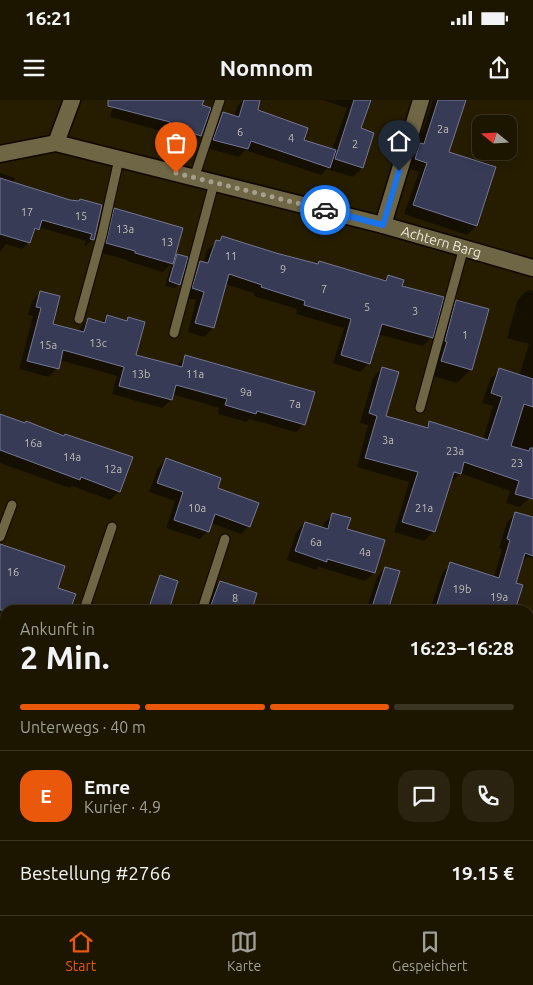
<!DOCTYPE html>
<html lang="de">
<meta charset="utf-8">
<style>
:root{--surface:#1c1600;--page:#29230f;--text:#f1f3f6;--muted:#a09f99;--line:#3a3522;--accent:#ea580c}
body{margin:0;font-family:Ubuntu,sans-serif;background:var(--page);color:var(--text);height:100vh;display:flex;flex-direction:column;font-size:19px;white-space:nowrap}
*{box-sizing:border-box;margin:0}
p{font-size:16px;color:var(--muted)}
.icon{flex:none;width:28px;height:28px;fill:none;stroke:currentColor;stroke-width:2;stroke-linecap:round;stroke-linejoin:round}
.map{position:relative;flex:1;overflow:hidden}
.drawer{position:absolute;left:0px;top:505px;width:534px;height:310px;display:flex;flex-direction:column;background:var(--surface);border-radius:15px 15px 0 0;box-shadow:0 2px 12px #0003,0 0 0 1px var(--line)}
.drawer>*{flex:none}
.needle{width:32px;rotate:288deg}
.fabs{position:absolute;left:472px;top:15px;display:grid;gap:10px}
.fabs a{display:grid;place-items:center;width:45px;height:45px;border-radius:10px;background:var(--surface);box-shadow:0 2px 12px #0003,0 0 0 1px var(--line);font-size:25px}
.pin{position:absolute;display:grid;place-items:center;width:42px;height:42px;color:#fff;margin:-51px -21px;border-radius:50% 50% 50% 0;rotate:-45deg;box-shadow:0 0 5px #0007}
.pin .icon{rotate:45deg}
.courier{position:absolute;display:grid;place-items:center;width:50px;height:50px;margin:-25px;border:4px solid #1a73e8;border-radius:50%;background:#fff;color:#222;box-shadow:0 1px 6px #0007}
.summary em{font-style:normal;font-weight:700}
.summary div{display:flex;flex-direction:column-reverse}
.summary{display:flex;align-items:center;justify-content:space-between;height:85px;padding:0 20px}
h1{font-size:32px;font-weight:700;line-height:38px}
.bar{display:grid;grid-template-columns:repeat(4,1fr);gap:8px 5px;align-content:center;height:60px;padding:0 20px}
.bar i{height:6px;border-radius:4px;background:var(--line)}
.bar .current{background:var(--accent)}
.bar p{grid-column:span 4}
.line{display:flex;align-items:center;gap:12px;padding:0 20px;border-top:1px solid var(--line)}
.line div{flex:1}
.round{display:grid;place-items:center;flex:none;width:52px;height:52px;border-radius:15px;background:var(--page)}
.status{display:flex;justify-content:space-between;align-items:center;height:35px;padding:0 25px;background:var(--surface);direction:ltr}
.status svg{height:14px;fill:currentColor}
header{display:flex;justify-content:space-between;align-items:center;height:65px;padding:0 20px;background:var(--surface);font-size:22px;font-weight:700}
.tabs{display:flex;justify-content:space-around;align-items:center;height:70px;border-top:1px solid var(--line);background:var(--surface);font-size:14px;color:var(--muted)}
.tabs a{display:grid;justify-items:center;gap:2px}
.tabs .current{color:var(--accent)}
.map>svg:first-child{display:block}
</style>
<div class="status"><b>16:21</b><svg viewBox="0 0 49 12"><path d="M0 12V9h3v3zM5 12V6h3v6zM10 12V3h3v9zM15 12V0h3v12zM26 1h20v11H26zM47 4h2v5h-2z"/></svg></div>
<header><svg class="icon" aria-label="menu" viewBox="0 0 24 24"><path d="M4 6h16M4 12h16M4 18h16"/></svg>Nomnom<svg class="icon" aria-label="share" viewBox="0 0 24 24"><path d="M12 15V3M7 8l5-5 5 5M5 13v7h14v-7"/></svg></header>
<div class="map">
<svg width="533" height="815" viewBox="0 0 533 815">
<rect width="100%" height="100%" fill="#261d00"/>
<path fill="#0007" d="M115,0h87l-2,6v30l-9,9 -4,-2 -9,9 -22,-7 6,-14 -52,-14z
M243,0h14l-1,11 47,30 29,9 15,-42 -24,-8h47l-10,29 13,4 -11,35 -9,9 -26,-8 -6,6 -76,-25 -6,7 -33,-9 9,-27 8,-8 11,3 4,-11z
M433,0h32l-17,53 28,73 -9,9 -63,-21 15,-42 -13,-4 5,-15 6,-6z
M0,73l15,5 -2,5 57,18 31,4 -8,34 -7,7h-2l2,-5 -48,-14 -7,8 -2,7 -7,7 -16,-5 -6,8z
M115,109l58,51 4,-5 2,29 -4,4 -10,-2 7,-23 -9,9 -36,-11v-1l-29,-8 8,-34z
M222,137l53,17 108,27 5,-4 12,10 32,50 -9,9 -46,-12 -8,29 -9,9 -27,-9 11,-35 -48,-14 1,-5 -43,-13v-3l-29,-9 -12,44 -9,9 -16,-5 8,-32 -12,-3 7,-26 9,-9 3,1 4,-13z
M528,190l5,1v195l-4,12 -9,9 -14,-4 4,-12 -50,-18 -10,10 -16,48 -10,10 -30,-9 15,-50 -52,-15 11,-42 -8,-2 13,-45 9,-10 3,49 40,11 5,-5 53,16 10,-33 -11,-3 8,-24 10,-9 19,6 10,-32 -22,-6 11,-39z
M41,193l10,32 27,7 2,-4 8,-9 13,4 7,-7 18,5 3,-3 5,38 42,11 9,-10 119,67 -8,8 -47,-13 -3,3 -28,-8 1,-6 -47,-14 -1,6 -9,8 -50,-14 5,-18 -57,-16 -3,8 -8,9 -30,-8 14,-53 -5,-1 4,-14z
M456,202l14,68 -13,13 -28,-8 14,-60z
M0,315l119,76 -9,9 -38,-14 -2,2 -70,-25z
M166,359l51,30 32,37 -8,8 -30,-11 -3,8 -8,8 -34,-11 9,-27 -26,-9 9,-24z
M516,413l17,6v39l-6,-1 -6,7 -6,20 -1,26h-84l12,-37 9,-9 43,13 8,-28 -3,-1 8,-26z
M333,414l13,16 37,11 -9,32 -9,8 -46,-14 -2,3 -30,-10 9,-28 9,-9 17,6 2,-6z
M0,448l56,41 14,17 7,2v2h-72v15l-5,-1z
M385,468l2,42h-21l11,-33z
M220,482l30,28h-47l6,-17z
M0,808l7,3 -1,4h-6z
M16,810h25l-2,5h-25z
M333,810h104l-2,5h-97l-6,-2z"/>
<path fill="#383b56" stroke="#747796" d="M108,0h96l-2,5 9,3 -10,28 -9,-3 -4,11 -23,-8 5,-14 -62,-16z
M244,0h16l-2,10 50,18 -4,12 32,10 -6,18 -79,-27 -3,8 -35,-9 10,-28 16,5z
M354,0h17l-10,28 13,5 -11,35 -28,-9z
M438,0h28l-17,52 47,15 -19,59 -64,-21 14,-42 -12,-4 5,-16 4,1z
M0,78l70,22 9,1 1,-2 22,6 -8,35 -4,-1 2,-5 -50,-14 -3,10 -4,-2 -5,15 -30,-9z
M114,108l69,20 -10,36 -38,-11v-2l-29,-8z
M222,136l54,17 42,11 1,-3 67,20 2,-6 16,5 -2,6 42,11 -11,41 -51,-14 -12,40 -29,-9 10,-36 -47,-14 1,-4 -44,-14 1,-2 -33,-11 -15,54 -19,-5 9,-31 -12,-4 8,-27 8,2 8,-23 4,1z
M177,154l11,3 -8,28 -11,-4z
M40,191l20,5 -7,28 31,8 4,-14 17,5 2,-8 20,6 1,-4 17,5 -9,33 46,12 3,-12 130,37 -10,33 -48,-14 -1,3 -31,-9 2,-6 -51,-14 -4,15 -53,-14 5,-19 -61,-17 -4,19 -32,-8 14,-53 -5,-1z
M456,200l33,9 -17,61 -31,-9 6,-19 -2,-1z
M382,267l17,5 -13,44 42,12 1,-7 59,19 14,-43 -11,-4 8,-25 34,11v28l-9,-3 -13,42 18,5 1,-3h3v51l-18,-5 4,-13 -55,-19 -3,12 -7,-2 -19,60 -33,-10 16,-50 -53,-14 12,-42 -8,-3z
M0,314l25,9 1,-2 38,15 1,-2 68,23 -13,35 -39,-15 -1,3 -80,-30z
M166,358l55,20 -3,10 41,15 -9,24 -35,-13 -6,18 -35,-12 9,-28 -26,-9z
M515,412l18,5v39l-8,-3 -9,30 7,2 -8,25h-60l-18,-6 13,-42 49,16 11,-38 -3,-1z
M332,413l19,5 -4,11 38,11 -10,33 -48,-14v3l-32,-11 10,-29 23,7z
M0,444l65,22 -7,22 18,6 -6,16h-70z
M385,467l15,4 -12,39h-17z
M160,475l18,6 -9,29h-21z
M220,481l37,12 -5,17h-43z"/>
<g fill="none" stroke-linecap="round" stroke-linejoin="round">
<g stroke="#0f0700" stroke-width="11">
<path id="service" d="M194,78l26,-78
M79,219l23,-84 17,-76
M174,233l40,-150
M420,308l44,-161
M0,437l12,-32
M84,510l28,-83
M202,510l23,-71"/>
</g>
<g stroke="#0f0700" stroke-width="19">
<g id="minor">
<path d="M56,43l16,-43"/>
<path id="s1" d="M0,54l56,-11 327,82 150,43"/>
<path d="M383,125l38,-125"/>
<path d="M0,560l5,2"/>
<path d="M529,745l4,1"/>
</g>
</g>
<g stroke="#0f0700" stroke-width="24">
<path id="tertiary" d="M529,721l4,-15
M499,815l2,-5"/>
</g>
<use href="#service" stroke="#6f6646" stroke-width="9"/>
<use href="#minor" stroke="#6f6646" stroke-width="16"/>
<use href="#tertiary" stroke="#6f6646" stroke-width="21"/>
</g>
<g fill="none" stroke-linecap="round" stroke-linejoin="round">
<path stroke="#a7a08b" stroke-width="5" stroke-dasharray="0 9" d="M176,73l149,37"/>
<path stroke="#1a73e8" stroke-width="6" d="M325,110l58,15 16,-54"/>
</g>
<g text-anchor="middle" stroke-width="4.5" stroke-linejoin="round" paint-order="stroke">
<g font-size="11" fill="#bfbcb6">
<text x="443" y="33">2a</text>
<text x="240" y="36">6</text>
<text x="291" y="42">4</text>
<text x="355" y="48">2</text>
<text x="27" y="116">17</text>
<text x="81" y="120">15</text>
<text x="125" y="133">13a</text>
<text x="167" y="146">13</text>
<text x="231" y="160">11</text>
<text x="283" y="173">9</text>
<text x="324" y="193">7</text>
<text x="367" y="211">5</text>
<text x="415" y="215">3</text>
<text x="465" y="239">1</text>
<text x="98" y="247">13c</text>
<text x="48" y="249">15a</text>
<text x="141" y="278">13b</text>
<text x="195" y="278">11a</text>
<text x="246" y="296">9a</text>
<text x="295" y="308">7a</text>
<text x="388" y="344">3a</text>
<text x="33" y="347">16a</text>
<text x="455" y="355">23a</text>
<text x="72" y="361">14a</text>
<text x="517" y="367">23</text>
<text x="113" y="373">12a</text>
<text x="197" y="412">10a</text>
<text x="424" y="412">21a</text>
<text x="316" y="446">6a</text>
<text x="365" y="456">4a</text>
<text x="13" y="476">16</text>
<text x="462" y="493">19b</text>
<text x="499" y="501">19a</text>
<text x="235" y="502">8</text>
</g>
<g font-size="14" fill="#ece7d6" stroke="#0b0801">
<text dy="5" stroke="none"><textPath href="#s1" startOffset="455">Achtern Barg</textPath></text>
</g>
</g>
</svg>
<div class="fabs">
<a><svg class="needle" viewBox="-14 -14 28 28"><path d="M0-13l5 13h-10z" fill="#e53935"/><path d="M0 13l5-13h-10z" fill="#a09f99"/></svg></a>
</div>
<div class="pin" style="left:176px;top:73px;background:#ea580c"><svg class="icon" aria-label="bag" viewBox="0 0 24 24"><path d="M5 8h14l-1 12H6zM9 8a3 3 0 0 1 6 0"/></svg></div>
<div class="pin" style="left:399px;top:71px;background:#1f2937"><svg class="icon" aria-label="home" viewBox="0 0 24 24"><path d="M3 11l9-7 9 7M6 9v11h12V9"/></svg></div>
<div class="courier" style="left:325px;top:110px"><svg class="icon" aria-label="car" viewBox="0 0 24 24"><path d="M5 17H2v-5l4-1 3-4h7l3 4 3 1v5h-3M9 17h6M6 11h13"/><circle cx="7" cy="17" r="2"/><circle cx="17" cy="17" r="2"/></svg></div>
<section class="drawer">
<div class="summary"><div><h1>2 Min.</h1><p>Ankunft in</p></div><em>16:23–16:28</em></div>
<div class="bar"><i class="current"></i><i class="current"></i><i class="current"></i><i></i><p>Unterwegs · 40 m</p></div>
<div class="line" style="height:90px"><b class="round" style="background:var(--accent);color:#fff">E</b><div><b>Emre</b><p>Kurier · 4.9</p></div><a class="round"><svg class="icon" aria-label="chat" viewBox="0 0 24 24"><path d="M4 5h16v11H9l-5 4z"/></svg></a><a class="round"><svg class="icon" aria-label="phone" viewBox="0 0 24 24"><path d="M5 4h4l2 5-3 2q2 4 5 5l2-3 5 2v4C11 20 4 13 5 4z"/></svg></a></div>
<div class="line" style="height:65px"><div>Bestellung #2766</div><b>19.15 €</b></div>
</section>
</div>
<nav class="tabs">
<a class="current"><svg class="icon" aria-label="home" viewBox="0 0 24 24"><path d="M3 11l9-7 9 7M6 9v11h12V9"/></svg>Start</a>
<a><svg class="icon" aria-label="map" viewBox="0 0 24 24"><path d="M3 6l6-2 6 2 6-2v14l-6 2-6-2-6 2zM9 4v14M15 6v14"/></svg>Karte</a>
<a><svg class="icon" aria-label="saved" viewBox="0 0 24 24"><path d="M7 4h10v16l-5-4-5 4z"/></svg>Gespeichert</a>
</nav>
